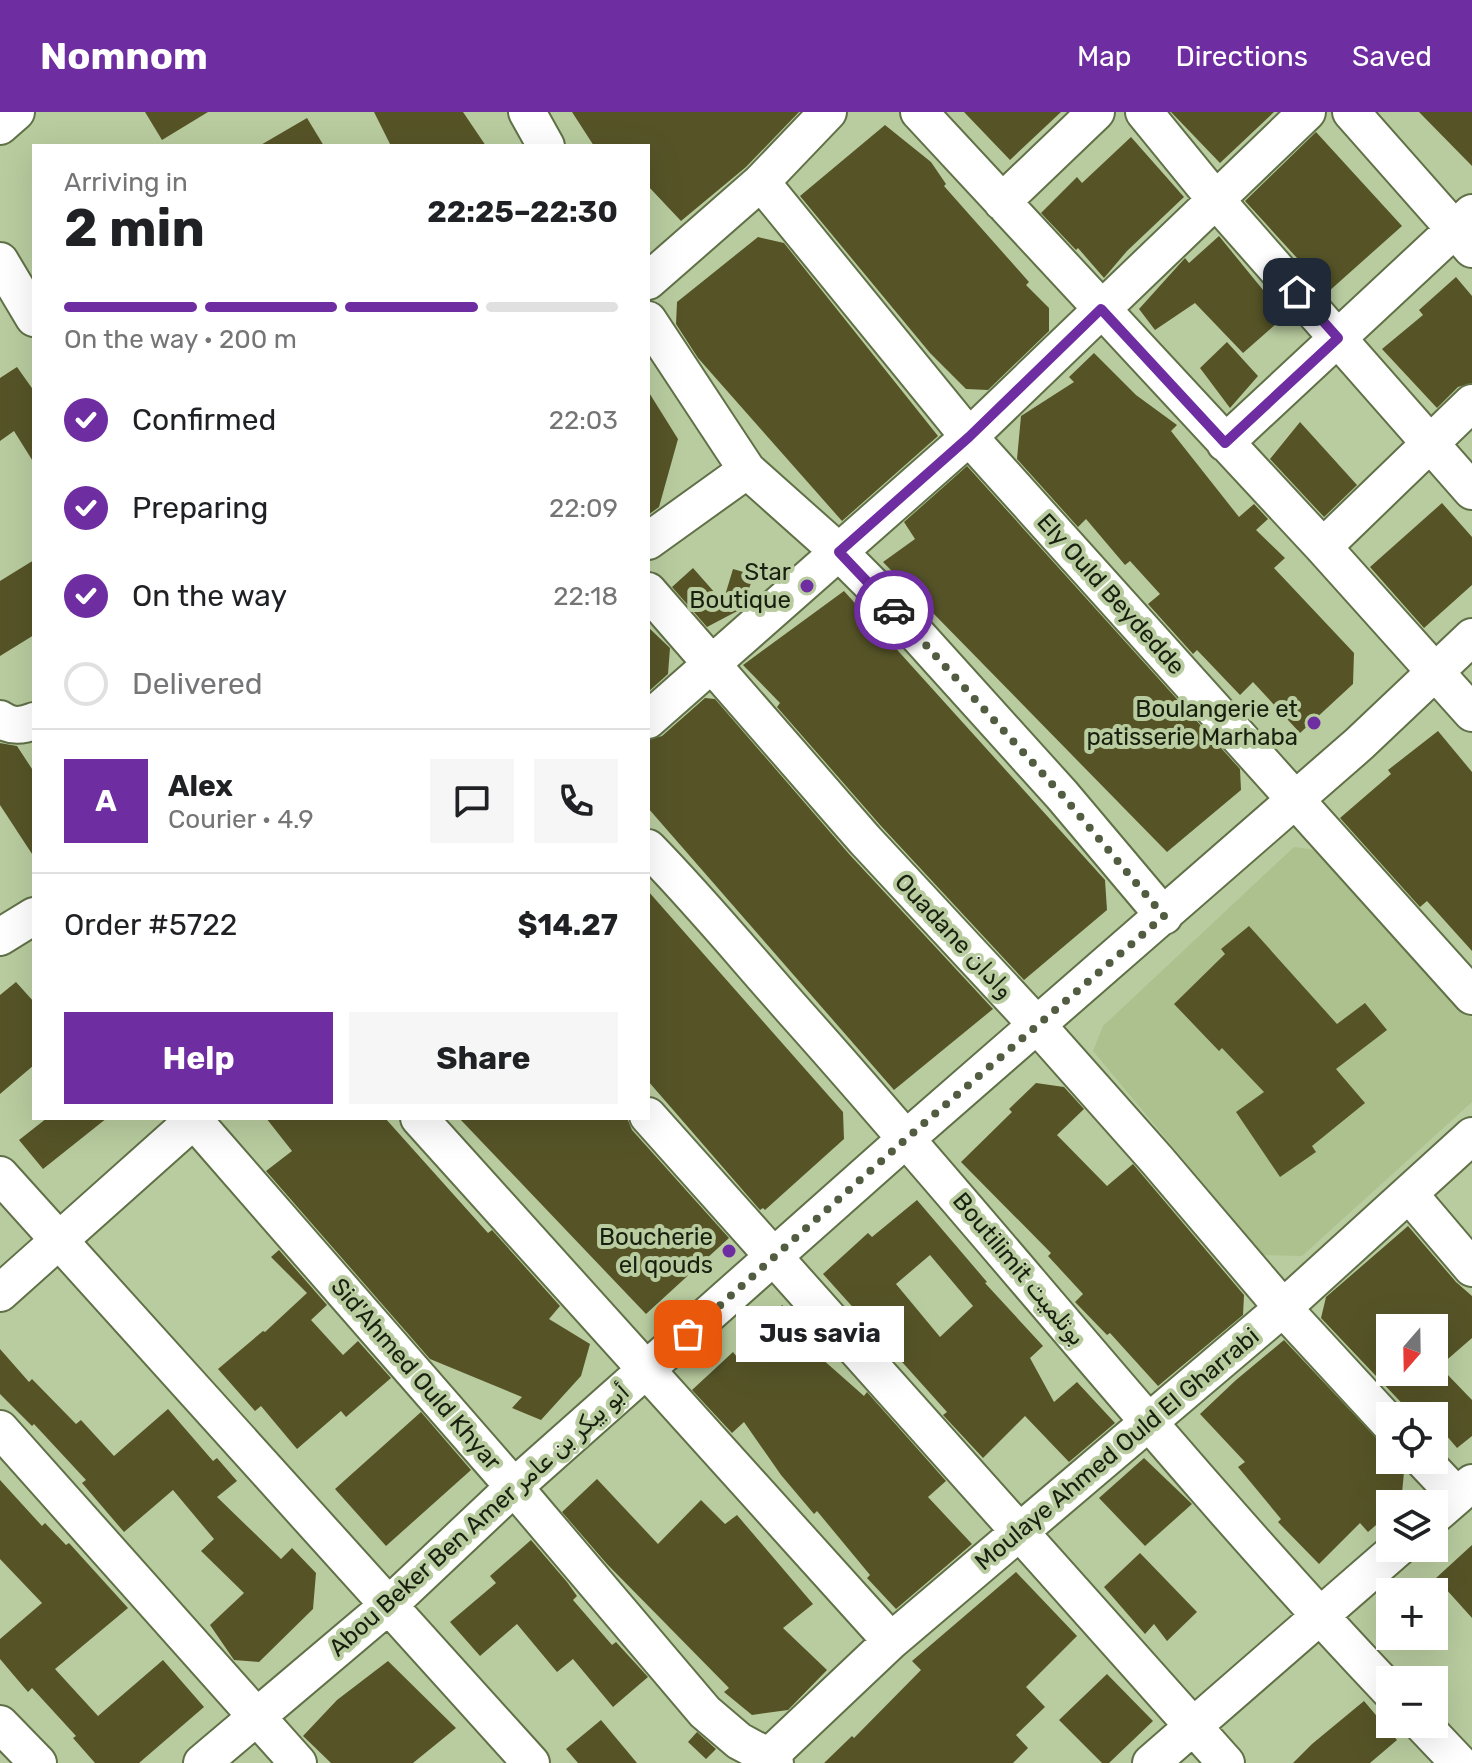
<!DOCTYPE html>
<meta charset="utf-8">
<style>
:root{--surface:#fff;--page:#f6f6f6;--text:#202124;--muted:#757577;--line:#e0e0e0;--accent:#6f2da2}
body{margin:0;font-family:Rubik,"Noto Naskh Arabic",sans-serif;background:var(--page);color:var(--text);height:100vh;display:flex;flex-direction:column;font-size:30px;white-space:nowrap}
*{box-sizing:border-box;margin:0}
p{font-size:26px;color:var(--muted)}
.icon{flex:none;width:44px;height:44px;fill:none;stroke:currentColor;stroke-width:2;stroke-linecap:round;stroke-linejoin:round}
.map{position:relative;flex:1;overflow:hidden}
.sheet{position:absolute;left:32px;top:32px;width:618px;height:976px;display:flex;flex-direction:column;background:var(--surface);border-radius:0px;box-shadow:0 8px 32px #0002}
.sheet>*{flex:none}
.needle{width:52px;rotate:200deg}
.controls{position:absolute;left:1376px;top:1202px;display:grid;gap:16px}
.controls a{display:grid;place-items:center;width:72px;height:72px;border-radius:0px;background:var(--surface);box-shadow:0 8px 32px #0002;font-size:40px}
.pin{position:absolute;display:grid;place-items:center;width:68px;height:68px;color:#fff;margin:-34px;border-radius:16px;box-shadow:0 4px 12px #0006}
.courier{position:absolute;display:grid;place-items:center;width:80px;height:80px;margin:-40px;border:6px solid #6f2da2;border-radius:50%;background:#fff;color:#222;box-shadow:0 2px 10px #0007}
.bubble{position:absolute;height:56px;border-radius:0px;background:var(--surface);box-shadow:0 8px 32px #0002;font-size:26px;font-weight:700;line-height:56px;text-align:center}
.head em{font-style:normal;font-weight:700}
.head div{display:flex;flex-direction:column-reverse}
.head{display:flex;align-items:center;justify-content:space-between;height:136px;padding:0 32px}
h1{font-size:52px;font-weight:700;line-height:60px}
.bar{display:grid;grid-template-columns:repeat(4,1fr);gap:12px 8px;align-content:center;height:96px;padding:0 32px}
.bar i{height:10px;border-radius:6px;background:var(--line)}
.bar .selected{background:var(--accent)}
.bar p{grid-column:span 4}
.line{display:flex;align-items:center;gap:20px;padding:0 32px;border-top:2px solid var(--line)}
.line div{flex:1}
.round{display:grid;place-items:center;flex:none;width:84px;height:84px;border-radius:0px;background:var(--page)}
ol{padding:0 32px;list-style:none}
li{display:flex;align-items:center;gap:24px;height:88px}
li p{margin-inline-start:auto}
li .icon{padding:8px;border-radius:50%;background:var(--accent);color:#fff;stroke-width:4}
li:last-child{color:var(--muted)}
li i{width:44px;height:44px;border:4px solid var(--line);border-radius:50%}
.button{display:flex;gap:16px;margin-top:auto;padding:16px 32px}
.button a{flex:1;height:92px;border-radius:0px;background:var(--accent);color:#fff;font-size:32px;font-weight:700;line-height:92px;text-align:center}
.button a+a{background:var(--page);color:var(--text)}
header{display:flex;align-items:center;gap:48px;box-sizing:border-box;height:112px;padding:0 40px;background:var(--accent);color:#fff}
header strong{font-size:38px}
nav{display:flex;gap:44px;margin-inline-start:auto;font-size:28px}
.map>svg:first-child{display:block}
</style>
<header>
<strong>Nomnom</strong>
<nav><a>Map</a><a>Directions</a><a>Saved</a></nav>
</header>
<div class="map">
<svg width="1472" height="1651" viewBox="0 0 1472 1651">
<rect width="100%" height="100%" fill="#b9cc9f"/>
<path fill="#acc18d" d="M1294,735l28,4 150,167v84l-170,154 -39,-1 -170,-204 10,-25z"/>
<path fill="#565427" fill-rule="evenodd" d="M145,0h63l-46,28z
M374,0h89l23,34h-95z
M572,0h227l-53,55 -65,54 -33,-35v-40h-54z
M964,0h97l-51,48z
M1171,0h103l-54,51z
M1419,0h53v54z
M307,6l17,28h-65z
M885,13l46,37 15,22 -2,2 85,96 -3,3 23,23v23l-61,59 -22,-1 -36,-36 -130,-157z
M1316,20l86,94 -74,66 -83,-91z
M1131,25l53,60 -57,54 -23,27 -26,-30 -2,2 -35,-37 36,-36 5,6z
M1219,124l53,65 -2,2 14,14 -41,36 -48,-50 -40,27 -16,-21 46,-51 4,5z
M758,125l26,6 154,193 -96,85 -144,-163 -22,-34 1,-22z
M1456,165l16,19v87l-14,4 -21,21 -55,-59 41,-34 -4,-5z
M1227,230l31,34 -28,32 -30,-40z
M1094,241l42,42 41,30 -6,6 68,86 15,-13 14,15 -12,11 29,28 -11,10 80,85 -1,31 -53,49 -47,-51 -13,13 -43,-45 -4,4 -45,-50 12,-10 -30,-33 -5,4 -39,-46 -8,8 -61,-68 4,-43 53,-34 -5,-5z
M17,255l17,24v72l-20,-32 -14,10v-63z
M648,279l30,48 -19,68 -11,8z
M1300,310l57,63 -33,32 -54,-58z
M967,354l273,303 1,21 -74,62 -284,-290 32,-23 -11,-17z
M1442,391l30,34v48l-48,43 -54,-61z
M34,448v75l-34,21v-75z
M693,456l30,34 10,-33 21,6 -7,19 8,4 -10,9 -38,20 -35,-40z
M844,479l261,289 2,30 -83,70 -143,-154 -104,-119 3,-4 -37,-38z
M648,515l22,21 -2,26 -20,18z
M705,586l10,1 134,155 144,155 -99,81 -246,-282v-68l14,-4z
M1438,619l34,41v179l-45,-50 -7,6 -80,-89 51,-44 -3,-4z
M0,631l17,3 17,26v85l-34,-52z
M648,779l195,221 1,27 -79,71 -2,-2 -3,2 -112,-129z
M1249,814l88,98 28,-21 22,27 -51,39 29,34 -53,43 4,6 -36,25 -44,-65 28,-20 -42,-44 -3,3 -45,-47 51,-50 -4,-5z
M16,870l18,20v63l-34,29v-99z
M1036,971l28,4 20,22 -27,26 50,51 26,-22 111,131 -1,20 -85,71 -48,-53 -3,2 -32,-33 8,-8 -35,-38 3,-3 -90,-91 51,-50 -3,-3z
M47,1006h60l-64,51 -24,-29z
M266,1006h119l103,115 4,-3 68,76 -11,13 41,25 -9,32 -40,44 -29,-12 10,-11 -92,-38 -164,-188 26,-20z
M459,1006h168l5,12 97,108 -83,76z
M917,1088l70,82 -2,1 58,63 -13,12 24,44 23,-20 38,41 -46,39 -44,-46 -42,42 -40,-43 4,-3 -124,-138 45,-41 4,4zM930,1143l43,51 -33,31 -44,-53z
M1408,1114l48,56 16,14v42l-38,33v-43h-44v44h55l27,28v36l-15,12 -23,-27v-5h-20l-93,-98 5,-21z
M279,1138l48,55 -16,15 32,35 15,-14 33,37 -45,39 -5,-6 -44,38 -36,-43 -6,5 -37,-42 45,-38 2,1 42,-39 -36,-36z
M782,1193l6,4 2,-2 39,43 -8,8 43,38 3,-4 79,89 -18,16 44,47 -76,65 -29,-31 3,-3 -53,-64 -3,3 -33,-39 -37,-53 -12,11 -40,-43 41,-38 4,5z
M1284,1228l95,101 11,14v5h4l10,12 -3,32h-11v9l-22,19 -8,-9 -41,41 -41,-42 3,-3 -43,-52 7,-5 -45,-48 36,-34z
M0,1237l29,33 3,-3 44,45 5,-4 33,36 54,-47 45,52 4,-3 20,23 -20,16 64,62 11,-11 24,25 -3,36 -54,53 -25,-2 -24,-35 34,-32 -43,-42 13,-12 -41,-49 -49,42 -42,-49 4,-3 -52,-56 -2,2 -32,-32z
M421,1300l50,58 -85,76 -51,-57z
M1144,1346l48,46 -47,42 -46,-48z
M597,1367l61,65 43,-44 24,24 12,-9 76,89 -30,24 44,42 -39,40 -36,5 -28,-23 5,-4 -122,-124 -45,-52z
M0,1368l42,46 3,-3 21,22 3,-2 59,65 -73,61 43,47 65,-56 41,47 -65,56h-44l-22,-25 3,-2 -44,-48 -4,4 -28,-33v-20l42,-36 -42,-44z
M531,1428l36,42 10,14 -4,4 39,45 4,-3 32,35 -35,30 -40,-48 -16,13 -40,-48 -37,32 -30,-34 46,-39 -6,-7z
M1472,1433v73l-36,-40z
M1140,1441l57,59 -30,29 -13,-17 -9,10 -41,-47z
M1016,1460l61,64 -51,51 19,20 -29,28 12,13 -15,15h-189l28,-27 2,2 67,-68 -9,-9z
M388,1549l68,67 -43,35h-82l-28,-27 34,-36z
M1107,1562l46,47 -44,42h-7l-43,-43z
M1364,1589l33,39 -27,23h-77l19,-19z
M601,1608l36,43h-59l-12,-14z
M697,1620l19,17 -10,10 -18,-17z"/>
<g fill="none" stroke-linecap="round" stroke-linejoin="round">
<g stroke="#607047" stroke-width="40">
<path id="minor" d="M527,0l19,34
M919,0l404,435 149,166
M1144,0l71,87 257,292
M1351,0l121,137
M0,14l16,-14
M761,70l208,255 503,559
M1002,90l94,-90
M0,149l34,57
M648,169l113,-99 67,-70
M648,208l99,150 92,82 36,36 187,207 102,121
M1225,331l247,-230
M648,429l99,-71
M1323,435l149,-144
M648,479l217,249 173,186 119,134 126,148 107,116
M0,607c11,8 22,7 34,2
M648,608l321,-283 338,-325
M648,736c53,54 102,114 153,171 198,222 384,456 589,672
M0,825l34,-21
M648,1004l578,647
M192,1006l322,369 191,225 34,29 30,16 6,6
M419,1006l472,523
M0,1063l531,588
M1409,1082l63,74
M0,1181l196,-175
M0,1317l298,334
M1423,1348l34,36
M1434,1404l38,-33
M0,1612l38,39
M1422,1612l37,39
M202,1651l188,-159 124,-117 393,-349 452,-394 113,-107
M762,1651l129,-122 392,-333 189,-172
M1151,1651l247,-215"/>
</g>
<use href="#minor" stroke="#fff" stroke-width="36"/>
</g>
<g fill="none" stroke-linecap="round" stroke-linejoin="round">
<path stroke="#515c41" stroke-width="8" stroke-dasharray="0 14.4" d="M688,1222l219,-196 257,-222 -102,-121 -168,-185"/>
<path stroke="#6f2da2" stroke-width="10" d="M894,498l-55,-58 130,-115 132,-128 124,134 113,-105 -41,-46"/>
</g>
<g fill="#6f2da2" stroke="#b9cc9f" stroke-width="3">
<circle cx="807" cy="474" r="8"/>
<circle cx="1314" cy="611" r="8"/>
<circle cx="729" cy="1139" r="8"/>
</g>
<g text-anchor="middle" stroke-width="8" stroke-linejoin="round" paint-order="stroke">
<g font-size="24" fill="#19200f" stroke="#b9cc9f" text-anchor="end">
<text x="791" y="468">Star<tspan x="791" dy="28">Boutique</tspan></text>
<text x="1298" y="605">Boulangerie et<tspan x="1298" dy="28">patisserie Marhaba</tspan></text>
<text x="713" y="1133">Boucherie<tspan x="713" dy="28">el qouds</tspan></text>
</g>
<g font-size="24" fill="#19200f" stroke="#b9cc9f">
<text transform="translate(1111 482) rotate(48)" y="8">Ely Ould Beydedde</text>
<text transform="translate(954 824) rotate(47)" y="8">Ouadane وادان</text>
<text transform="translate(1019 1157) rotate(50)" y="8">Boutilimit بوتلميت</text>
<text transform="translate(416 1262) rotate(49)" y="8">Sid'Ahmed Ould Khyar</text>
<text transform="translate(1117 1337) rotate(-40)" y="8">Moulaye Ahmed Ould El Gharrabi</text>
<text transform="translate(479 1408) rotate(-42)" y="8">Abou Beker Ben Amer أبو بيكر بن عامر</text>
</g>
</g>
</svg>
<div class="controls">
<a><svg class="needle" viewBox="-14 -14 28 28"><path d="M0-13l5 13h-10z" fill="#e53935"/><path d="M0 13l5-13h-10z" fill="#757577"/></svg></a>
<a><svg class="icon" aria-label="locate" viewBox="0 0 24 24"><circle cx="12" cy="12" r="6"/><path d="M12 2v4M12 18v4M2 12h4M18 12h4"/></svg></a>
<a><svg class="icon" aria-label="layers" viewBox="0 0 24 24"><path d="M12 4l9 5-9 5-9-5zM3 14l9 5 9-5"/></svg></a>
<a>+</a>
<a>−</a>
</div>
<div class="pin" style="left:688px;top:1222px;background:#ea580c"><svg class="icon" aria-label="bag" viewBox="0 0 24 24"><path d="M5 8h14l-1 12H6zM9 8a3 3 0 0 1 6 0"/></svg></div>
<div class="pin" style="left:1297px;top:180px;background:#1f2937"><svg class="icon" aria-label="home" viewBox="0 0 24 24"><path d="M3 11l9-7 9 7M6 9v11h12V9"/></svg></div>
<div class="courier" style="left:894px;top:498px"><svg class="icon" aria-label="car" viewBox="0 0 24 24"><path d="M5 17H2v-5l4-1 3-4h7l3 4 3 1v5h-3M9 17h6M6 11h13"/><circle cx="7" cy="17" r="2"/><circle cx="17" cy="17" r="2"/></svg></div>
<div class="bubble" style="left:736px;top:1194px;width:168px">Jus savia</div>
<section class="sheet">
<div class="head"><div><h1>2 min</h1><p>Arriving in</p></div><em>22:25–22:30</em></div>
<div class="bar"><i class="selected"></i><i class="selected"></i><i class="selected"></i><i></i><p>On the way · 200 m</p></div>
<ol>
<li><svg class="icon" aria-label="check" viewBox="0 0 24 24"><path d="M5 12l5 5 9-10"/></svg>Confirmed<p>22:03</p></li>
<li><svg class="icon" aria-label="check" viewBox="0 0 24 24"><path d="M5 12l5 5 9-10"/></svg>Preparing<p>22:09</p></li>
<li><svg class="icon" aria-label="check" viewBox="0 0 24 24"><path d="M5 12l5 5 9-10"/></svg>On the way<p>22:18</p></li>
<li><i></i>Delivered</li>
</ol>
<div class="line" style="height:144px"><b class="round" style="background:var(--accent);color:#fff">A</b><div><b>Alex</b><p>Courier · 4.9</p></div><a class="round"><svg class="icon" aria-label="chat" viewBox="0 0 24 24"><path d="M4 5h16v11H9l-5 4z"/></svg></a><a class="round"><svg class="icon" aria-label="phone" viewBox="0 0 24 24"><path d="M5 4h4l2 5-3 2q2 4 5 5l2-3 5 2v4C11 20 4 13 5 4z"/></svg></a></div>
<div class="line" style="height:104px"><div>Order #5722</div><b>$14.27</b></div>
<div class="button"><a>Help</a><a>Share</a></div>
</section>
</div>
